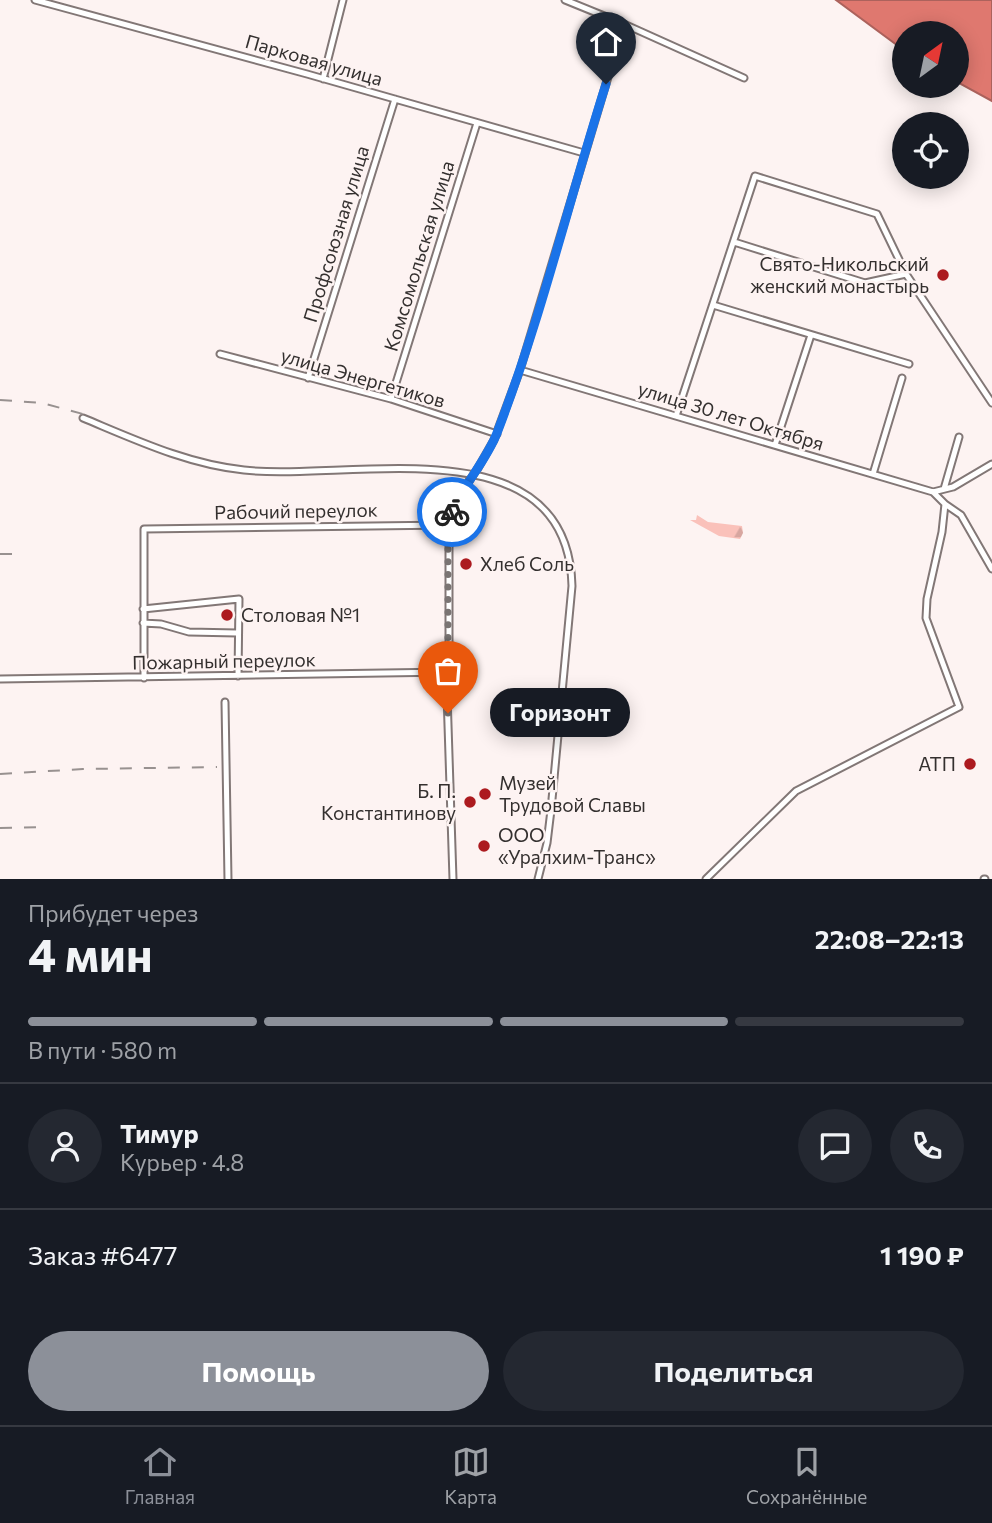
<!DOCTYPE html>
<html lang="ru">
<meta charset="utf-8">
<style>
:root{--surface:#171b24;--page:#242831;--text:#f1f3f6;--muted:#9ea1a6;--line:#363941;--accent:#8c9099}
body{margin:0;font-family:Commissioner,sans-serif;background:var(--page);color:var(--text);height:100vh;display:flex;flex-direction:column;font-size:26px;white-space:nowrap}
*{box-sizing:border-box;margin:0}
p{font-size:23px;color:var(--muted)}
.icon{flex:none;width:38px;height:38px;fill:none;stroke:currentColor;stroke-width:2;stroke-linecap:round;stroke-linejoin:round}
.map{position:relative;height:879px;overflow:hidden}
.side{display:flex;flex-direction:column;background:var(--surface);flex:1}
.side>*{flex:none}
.needle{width:46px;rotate:33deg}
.buttons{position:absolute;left:892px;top:21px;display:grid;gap:14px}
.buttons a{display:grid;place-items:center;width:77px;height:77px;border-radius:50%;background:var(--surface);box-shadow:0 4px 18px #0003;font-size:35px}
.pin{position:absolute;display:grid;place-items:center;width:60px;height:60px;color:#fff;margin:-72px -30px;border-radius:50% 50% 50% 0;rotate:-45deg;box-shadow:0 0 7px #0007}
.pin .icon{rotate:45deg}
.courier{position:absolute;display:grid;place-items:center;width:70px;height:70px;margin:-35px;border:5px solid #1a73e8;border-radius:50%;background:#fff;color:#222;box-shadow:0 2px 9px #0007}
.bubble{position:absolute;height:49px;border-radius:24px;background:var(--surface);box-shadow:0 4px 18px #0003;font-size:23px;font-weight:700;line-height:49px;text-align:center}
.summary em{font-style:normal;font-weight:700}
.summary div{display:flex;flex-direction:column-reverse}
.summary{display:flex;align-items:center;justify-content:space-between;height:119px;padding:0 28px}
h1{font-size:46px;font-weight:700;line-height:52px}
.bar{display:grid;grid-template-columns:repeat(4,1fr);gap:10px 7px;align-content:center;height:84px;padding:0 28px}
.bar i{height:9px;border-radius:5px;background:var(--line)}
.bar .on{background:var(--accent)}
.bar p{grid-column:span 4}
.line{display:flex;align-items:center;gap:18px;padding:0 28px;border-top:2px solid var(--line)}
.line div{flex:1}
.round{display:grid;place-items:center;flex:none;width:74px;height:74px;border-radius:37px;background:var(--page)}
.action{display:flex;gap:14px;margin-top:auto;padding:14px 28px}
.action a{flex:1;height:80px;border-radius:42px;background:var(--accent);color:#fff;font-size:28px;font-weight:700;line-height:80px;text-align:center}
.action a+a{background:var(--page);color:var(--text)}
.tab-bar{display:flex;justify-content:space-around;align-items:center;height:98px;border-top:2px solid var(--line);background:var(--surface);font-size:19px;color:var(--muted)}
.tab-bar a{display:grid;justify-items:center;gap:4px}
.tab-bar .on{color:var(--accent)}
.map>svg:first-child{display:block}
</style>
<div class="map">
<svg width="992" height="879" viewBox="0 0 992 879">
<defs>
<pattern id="forest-firs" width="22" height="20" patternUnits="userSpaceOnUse" patternTransform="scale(1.75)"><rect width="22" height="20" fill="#fac1ba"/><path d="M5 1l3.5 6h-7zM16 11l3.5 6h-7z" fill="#d7a6a0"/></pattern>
</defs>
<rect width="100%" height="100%" fill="#fdf3f2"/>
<path fill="url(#forest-firs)" d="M697,515l11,7 34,4 1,7 -3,6 -21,-3 -29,-16h6z"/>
<path fill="#df786f" stroke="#ac625c" stroke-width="2" d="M836,0h156v101l-35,-19v-49h-52v18z"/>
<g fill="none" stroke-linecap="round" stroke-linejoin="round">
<g stroke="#827776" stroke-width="9">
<path id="minor" d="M35,0l272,74 277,79
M565,0l59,24 120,54
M323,79l20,-79
M734,242l131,41 41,-9
M713,305l196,59
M220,354l171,45 106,35
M520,370l413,122
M308,378l87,-279
M391,399l86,-276
M676,416l79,-240 122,38 29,60 86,129
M83,418c53,22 104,46 161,52 104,12 324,-49 328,116l-21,224 -4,33 -9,36
M775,445l36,-110
M478,468l16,-28 26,-70 104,-346
M873,474l29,-96
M944,489l15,-52
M933,492l12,12 16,11 31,54
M933,492l20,-5 39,-23
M143,609l96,-10 -1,77
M143,623l18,1 28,8 48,1
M144,678v-149l305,-4
M0,679l449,-7
M225,702l3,177
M453,879l-6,-185 2,-22v-147l8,-25 12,-19
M706,879l90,-88 163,-84 -33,-89 1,-19 15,-67 3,-28
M984,879h1"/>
</g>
<use href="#minor" stroke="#fff" stroke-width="5"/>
<path stroke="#989190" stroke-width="2" stroke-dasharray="12 12" stroke-linecap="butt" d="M0,400l42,3 41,11
M0,554h23
M0,774l83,-5 134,-2
M0,828l47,-1"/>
<g stroke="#827776" stroke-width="9" stroke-linecap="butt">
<path id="minor-bridge" d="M469,481l9,-13"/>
</g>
<use href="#minor-bridge" stroke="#fff" stroke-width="5"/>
</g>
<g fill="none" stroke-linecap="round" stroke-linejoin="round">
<path stroke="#7a7473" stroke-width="7" stroke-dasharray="0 12.6" d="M448,713v-176l4,-25"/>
<path stroke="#1a73e8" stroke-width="9" d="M452,512c12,-28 34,-51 45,-79 44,-114 72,-233 109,-349"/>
</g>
<g fill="#ac1a1f" stroke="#fdf3f2" stroke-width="2.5">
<circle cx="943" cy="275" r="7"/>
<circle cx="466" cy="564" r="7"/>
<circle cx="227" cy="615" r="7"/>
<circle cx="970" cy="764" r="7"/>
<circle cx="485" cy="794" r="7"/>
<circle cx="470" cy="802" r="7"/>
<circle cx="484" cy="846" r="7"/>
</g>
<g text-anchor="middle" stroke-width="5" stroke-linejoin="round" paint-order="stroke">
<g font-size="19" fill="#34302f" stroke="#fdf3f2">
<text transform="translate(314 60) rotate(16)" y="7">Парковая улица</text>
<text transform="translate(336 234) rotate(-73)" y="7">Профсоюзная улица</text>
<text transform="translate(419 256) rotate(-73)" y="7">Комсомольская улица</text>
<text transform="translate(363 378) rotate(16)" y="7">улица Энергетиков</text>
<text transform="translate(731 416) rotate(17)" y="7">улица 30 лет Октября</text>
<text transform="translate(296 511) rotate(-1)" y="7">Рабочий переулок</text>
<text transform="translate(224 661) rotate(-1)" y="7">Пожарный переулок</text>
</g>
<g font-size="19" fill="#34302f" stroke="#fdf3f2" text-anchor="start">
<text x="929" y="271" text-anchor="end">Свято-Никольский<tspan x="929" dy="22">женский монастырь</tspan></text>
<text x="480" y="571">Хлеб Соль</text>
<text x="241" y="622">Столовая №1</text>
<text x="956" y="771" text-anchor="end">АТП</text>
<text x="499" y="790">Музей<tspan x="499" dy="22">Трудовой Славы</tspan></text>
<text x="456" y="798" text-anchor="end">Б. П.<tspan x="456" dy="22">Константинову</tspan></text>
<text x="498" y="842">ООО<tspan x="498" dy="22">«Уралхим-Транс»</tspan></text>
</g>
</g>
</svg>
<div class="buttons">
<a><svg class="needle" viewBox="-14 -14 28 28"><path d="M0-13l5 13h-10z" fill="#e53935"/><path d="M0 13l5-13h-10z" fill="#9ea1a6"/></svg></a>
<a><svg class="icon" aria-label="locate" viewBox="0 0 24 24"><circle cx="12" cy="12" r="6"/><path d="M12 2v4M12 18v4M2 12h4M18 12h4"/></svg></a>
</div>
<div class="pin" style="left:448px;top:713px;background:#ea580c"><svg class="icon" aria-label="bag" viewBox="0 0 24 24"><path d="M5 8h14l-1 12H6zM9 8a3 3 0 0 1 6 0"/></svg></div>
<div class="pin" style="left:606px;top:84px;background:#1f2937"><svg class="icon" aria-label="home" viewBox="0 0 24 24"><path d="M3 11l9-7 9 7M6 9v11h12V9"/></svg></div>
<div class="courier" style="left:452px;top:512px"><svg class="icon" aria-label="bike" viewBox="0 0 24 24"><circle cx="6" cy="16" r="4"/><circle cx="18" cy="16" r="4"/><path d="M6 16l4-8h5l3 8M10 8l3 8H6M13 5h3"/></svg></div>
<div class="bubble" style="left:490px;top:688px;width:140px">Горизонт</div>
</div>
<section class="side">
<div class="summary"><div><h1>4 мин</h1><p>Прибудет через</p></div><em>22:08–22:13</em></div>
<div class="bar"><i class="on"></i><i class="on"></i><i class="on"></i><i></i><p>В пути · 580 m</p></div>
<div class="line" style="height:126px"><a class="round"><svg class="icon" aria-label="person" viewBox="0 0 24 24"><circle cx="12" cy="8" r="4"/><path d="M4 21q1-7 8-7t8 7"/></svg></a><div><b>Тимур</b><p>Курьер · 4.8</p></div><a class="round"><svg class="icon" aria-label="chat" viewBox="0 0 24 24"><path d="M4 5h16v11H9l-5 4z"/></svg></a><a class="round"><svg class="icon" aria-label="phone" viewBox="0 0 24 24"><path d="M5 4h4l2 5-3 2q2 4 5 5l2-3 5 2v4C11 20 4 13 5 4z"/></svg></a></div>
<div class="line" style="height:91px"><div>Заказ #6477</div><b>1 190 ₽</b></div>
<div class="action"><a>Помощь</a><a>Поделиться</a></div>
</section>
<nav class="tab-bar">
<a class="on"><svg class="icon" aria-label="home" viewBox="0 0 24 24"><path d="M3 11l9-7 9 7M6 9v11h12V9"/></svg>Главная</a>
<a><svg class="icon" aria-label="map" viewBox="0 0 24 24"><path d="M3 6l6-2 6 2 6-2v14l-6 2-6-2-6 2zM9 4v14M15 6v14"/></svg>Карта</a>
<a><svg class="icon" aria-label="saved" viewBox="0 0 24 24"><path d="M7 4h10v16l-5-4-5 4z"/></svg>Сохранённые</a>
</nav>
